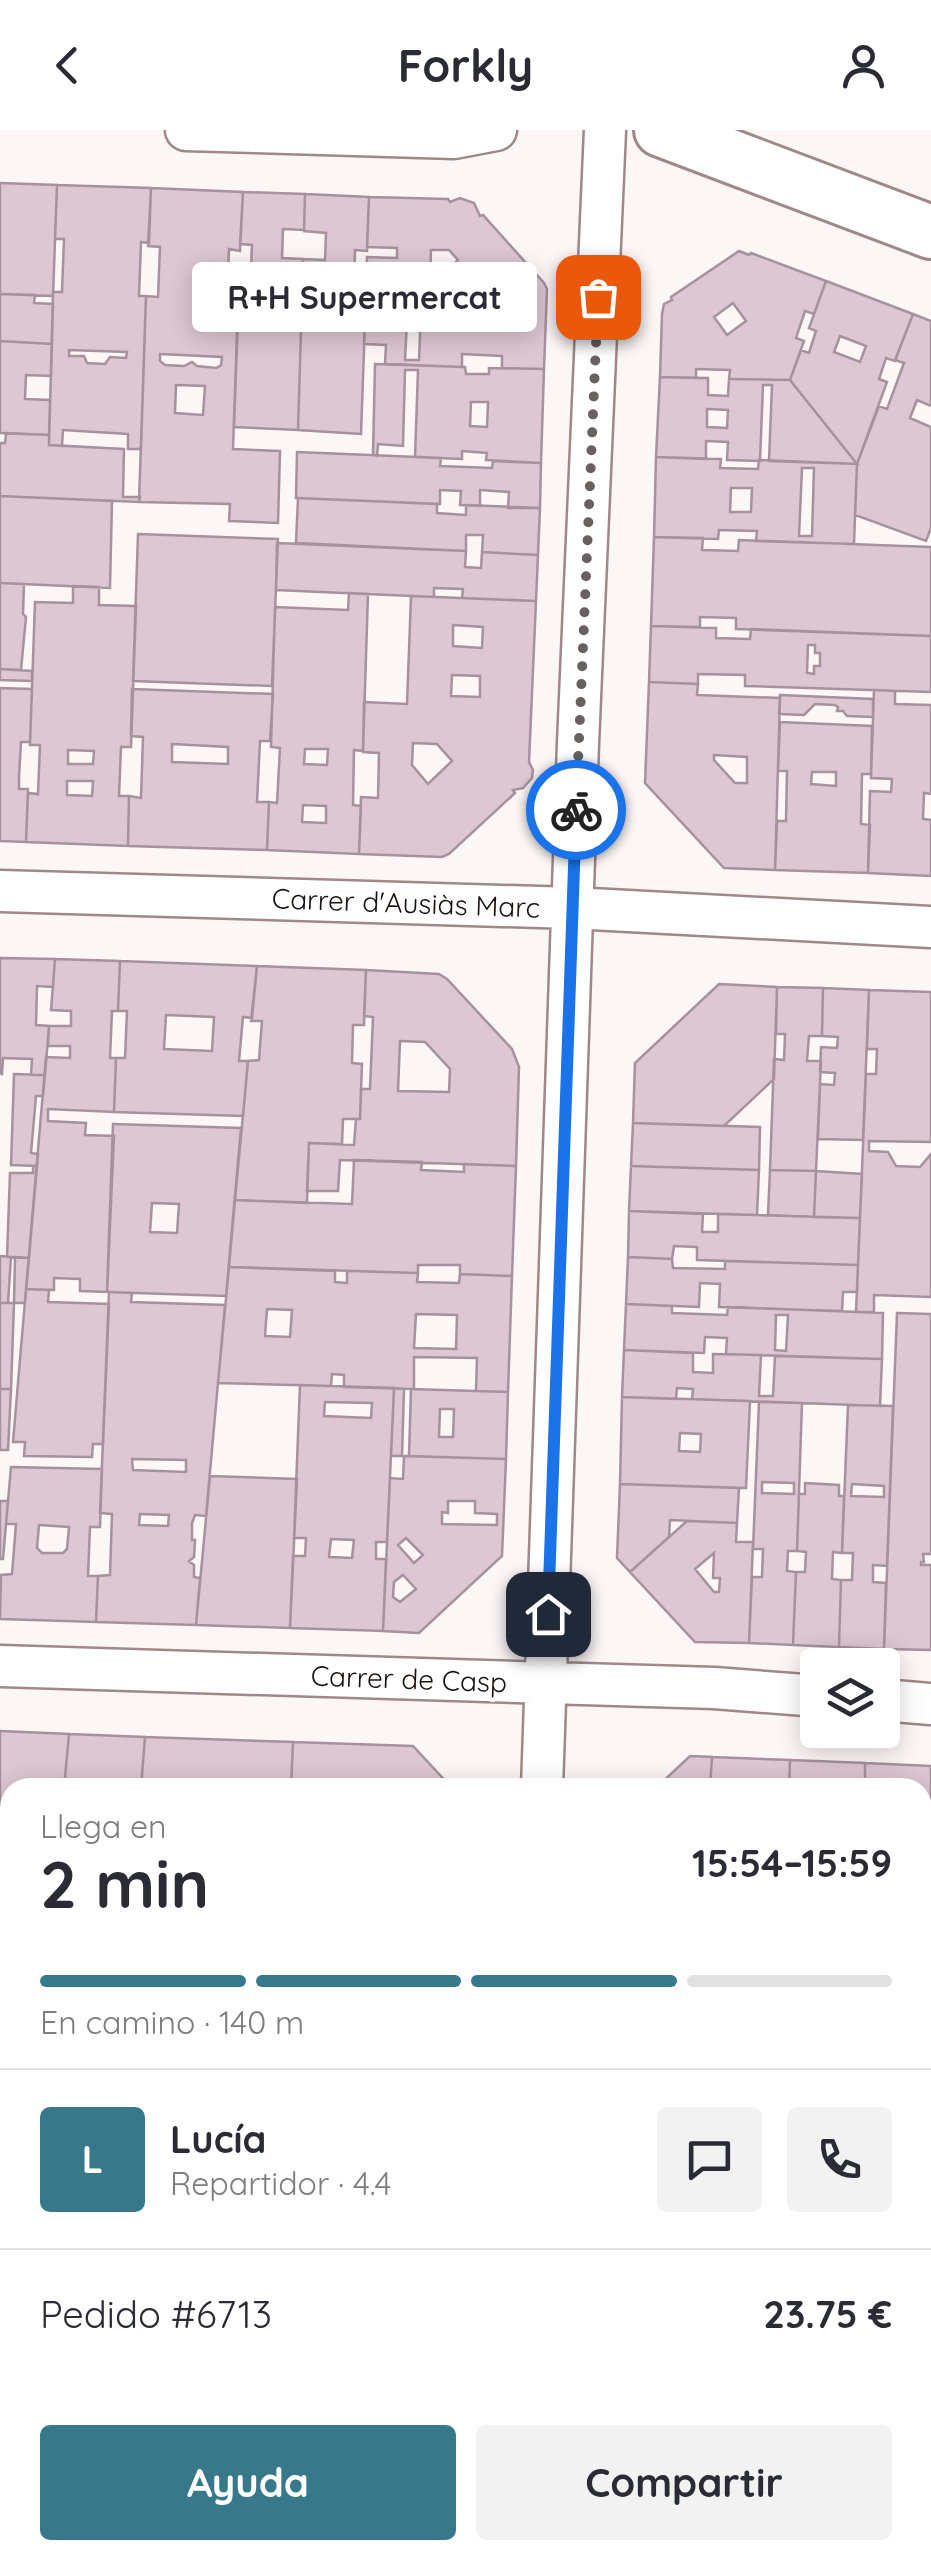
<!DOCTYPE html>
<html lang="es">
<meta charset="utf-8">
<style>
:root{--surface:#fff;--page:#f2f2f3;--text:#2b2b33;--muted:#7c7c81;--line:#e1e1e2;--accent:#37788b}
body{margin:0;font-family:Quicksand,sans-serif;background:var(--page);color:var(--text);height:100vh;display:flex;flex-direction:column;font-size:38px;white-space:nowrap}
*{box-sizing:border-box;margin:0}
p{font-size:32px;color:var(--muted)}
.icon{flex:none;width:55px;height:55px;fill:none;stroke:currentColor;stroke-width:2;stroke-linecap:round;stroke-linejoin:round}
.map{position:relative;flex:1;overflow:hidden}
.drawer{position:absolute;left:0px;top:1648px;width:932px;height:782px;display:flex;flex-direction:column;background:var(--surface);border-radius:30px 30px 0 0;box-shadow:0 5px 25px #0003}
.drawer>*{flex:none}
.buttons{position:absolute;left:800px;top:1518px;display:grid;gap:20px}
.buttons a{display:grid;place-items:center;width:100px;height:100px;border-radius:10px;background:var(--surface);box-shadow:0 5px 25px #0003;font-size:50px}
.pin{position:absolute;display:grid;place-items:center;width:85px;height:85px;color:#fff;margin:-42px;border-radius:20px;box-shadow:0 5px 15px #0006}
.courier{position:absolute;display:grid;place-items:center;width:100px;height:100px;margin:-50px;border:8px solid #1a73e8;border-radius:50%;background:#fff;color:#222;box-shadow:0 2px 12px #0007}
.bubble{position:absolute;height:70px;border-radius:10px;background:var(--surface);box-shadow:0 5px 25px #0003;font-size:32px;font-weight:800;line-height:70px;text-align:center}
.summary em{font-style:normal;font-weight:800}
.summary div{display:flex;flex-direction:column-reverse}
.summary{display:flex;align-items:center;justify-content:space-between;height:170px;padding:0 40px}
h1{font-size:65px;font-weight:800;line-height:75px}
.bar{display:grid;grid-template-columns:repeat(4,1fr);gap:15px 10px;align-content:center;height:120px;padding:0 40px}
.bar i{height:12px;border-radius:8px;background:var(--line)}
.bar .selected{background:var(--accent)}
.bar p{grid-column:span 4}
.line{display:flex;align-items:center;gap:25px;padding:0 40px;border-top:2px solid var(--line)}
.line div{flex:1}
.round{display:grid;place-items:center;flex:none;width:105px;height:105px;border-radius:10px;background:var(--page)}
.action{display:flex;gap:20px;margin-top:auto;padding:20px 40px}
.action a{flex:1;height:115px;border-radius:10px;background:var(--accent);color:#fff;font-size:40px;font-weight:800;line-height:115px;text-align:center}
.action a+a{background:var(--page);color:var(--text)}
header{display:flex;justify-content:space-between;align-items:center;height:130px;padding:0 40px;background:var(--surface);font-size:45px;font-weight:800}
.map>svg:first-child{display:block}
</style>
<header><svg class="icon" aria-label="back" viewBox="0 0 24 24"><path d="M15 5l-7 7 7 7"/></svg>Forkly<svg class="icon" aria-label="person" viewBox="0 0 24 24"><circle cx="12" cy="8" r="4"/><path d="M4 21q1-7 8-7t8 7"/></svg></header>
<div class="map">
<svg width="931" height="2429" viewBox="0 0 931 2429">
<rect width="100%" height="100%" fill="#fcf6f7"/>
<path fill="#dcc7d2" stroke="#a6929c" stroke-width="2.5" fill-rule="evenodd" d="M0,53l57,2 -4,111 -53,-2z
M57,55l94,3 -2,55 -8,-1 -2,54h7l-5,153h-13v-15l-65,-4 -1,16 -13,-1 4,-153h9l2,-53h-9zM69,220l58,2 -1,6 -16,-1 -5,7 -18,-1 -3,-7h-15z
M151,58l92,4 -3,59 -11,-2 -2,51 11,1 -5,148 47,2 -2,72 -49,-2 1,-17 -91,-2 7,-206 12,1 2,-50 -12,-1zM160,224l62,3 -1,8 -5,3 -19,-2 -5,-4 -8,4 -19,-1 -5,-4zM176,255l29,1 -2,29 -28,-2z
M243,62l62,2 -1,36 -21,-1 -1,29 21,1v21l-20,-1v18l19,1 -4,132 -64,-3 5,-137h11l2,-45 -12,-1z
M305,64l64,3 -2,54 -12,-1 -1,45h12l-5,139 -63,-4 4,-132 20,1v-18l-19,-1v-21l22,1 1,-27 -22,-2z
M369,67l79,2 2,3 10,-4 14,5 6,13 3,-1 61,68 3,6 -3,80 -42,-1v-12l-40,-2v13l-77,-3 1,-19 -22,-1 3,-87 30,1v-10l-30,-1zM431,120h18l9,10 -19,18 -9,-1zM490,163l13,13v18l-22,-1 -10,-11zM370,177l51,2 -2,51h-14l2,-39 -37,-2z
M739,121l10,4 2,-2 75,28 -12,33 -9,-3 -9,27 8,3 -14,39 -61,-1 1,-9 -34,-1v9l-36,-1 2,-63 2,-10 8,-4 -1,-3zM733,173l13,18 -19,14 -13,-18z
M826,151l87,33 -18,47 -9,-3 -7,21 8,3 -30,82 -67,-84 11,-30 8,3 7,-22 -7,-3zM840,206l26,10 -6,16 -26,-10z
M0,164l35,1 -1,8 19,1 -1,40 -52,-3z
M913,184l18,7v85l-14,-6 -7,18 21,9v101l-5,13 -71,-26 2,-51 22,-58 8,3 17,-46 -9,-3z
M0,211l52,3 -1,32 -25,-1 -1,24 25,1 -1,35 -49,-2z
M375,234l90,3 1,7h23v-6l55,1 -3,94 -55,-3 1,-7 -25,-2v8l-47,-2 3,-87h-13l-2,76 -25,-2 -1,12 -4,-1zM471,272h17l-1,25 -17,-1z
M660,247l48,1v17l20,1 1,-17 61,1 67,84 -88,-3 3,-76h-9l-3,76 -33,-1 1,-18 -22,-1v18l-50,-2zM707,279l21,1 -1,18 -20,-1z
M6,303l43,2v10l75,4 -1,48h17l-1,5 -139,-6v-53h5z
M297,322l144,6 -1,8 52,2 1,-7 48,2 -1,45h-32l1,-16 -29,-2v16l-20,-1 1,-14 -21,-1v14l-144,-6z
M656,327l65,2 -1,9 38,1 1,-9 98,4 -3,80 -98,-3 1,-10 -38,-1 -1,9 -64,-2zM802,338h12l-2,68h-13zM731,358h21l-1,24h-21z
M0,366l112,5 -2,87 -110,-5z
M298,368l139,6v9l29,2v-10l74,3 -2,47 -56,-3 1,-17h-17v16l-170,-8z
M138,404l140,5 -6,147 -139,-5z
M654,407l49,1 -1,12 36,1 1,-11 192,7v89l-195,-7v-11l-36,-1v10l-49,-1z
M277,413l189,8 -1,16 16,1 1,-16 56,3 -2,46 -74,-3 1,-9 -29,-1v9l-158,-7z
M0,453l24,1 -1,30 3,3 -5,53 -21,-1z
M73,456l26,1v18l37,1 -5,141h-10l-2,49h10l-1,50 -102,-4 2,-49 10,1 2,-49h-10l5,-143 38,1zM68,620l26,1 -1,13h-25zM67,651h26l-1,15 -25,-1z
M349,463l19,1 -5,157 -9,-1 -1,55 8,1 -2,48 -92,-4 2,-48 8,1 3,-55 -9,-1 4,-140 73,3zM305,619h23l-1,16 -23,-1zM303,675l23,1v17l-24,-1z
M411,466l125,5 -7,161 4,8 -1,8 -9,10 -10,2 2,3 -66,61 -7,3 -83,-3 2,-57 17,1 1,-45 -16,-1 1,-50 43,2zM453,495l30,2 -1,21 -29,-2zM452,545l28,1v21l-29,-1zM413,613l24,1 15,17 -24,23 -16,-19z
M651,496l65,2v10l34,1 1,-10 180,7v56l-186,-6v-11l-47,-1v10l-49,-2zM808,515h7v8h5v13h-6v8l-7,-1z
M0,539l32,2v10l-32,-1z
M649,552l49,2 -1,11 83,3 -5,172 -51,-2 -79,-85zM714,625l33,2v26h-12l-21,-23z
M0,558l32,1 -2,53h-9l-2,35v12h9l-2,53 -26,-1z
M132,559l141,5 -3,47h-10l-3,61h12l-2,48 -139,-4 1,-50 12,2 2,-61 -12,-1zM172,614l56,3v17l-56,-2z
M874,560l21,1v13l36,1v89l-7,-1 -1,26 8,1v56l-63,-3 2,-82 21,1 1,-13 -21,-1z
M780,565l93,4v18l-26,-1 -4,-5h-6l1,-4 -3,-2 -20,-1 -11,11 -25,-1z
M780,592l92,4 -1,48h-9l-1,50 9,1 -2,48 -93,-3 2,-49h9l1,-50h-9zM812,642h24v14l-25,-2z
M0,828l55,1 -2,28 -16,-1 -1,39 13,1 -4,49h-14l1,-16 -29,-1 -1,16 -2,-1z
M55,829l65,2 -2,50h-6l-2,47h6l-2,54 -66,-3v12l38,2 -1,12 29,1 -7,156 -27,-1v-12l-26,-1v12l-28,-1 20,-232 24,1v-12h-22l1,-20h22v-15l-20,-1z
M120,831l137,5 -5,52 -9,-1 -4,44h9l-5,55 -129,-4 2,-54h9l2,-47h-9zM166,885l48,2 -2,34 -48,-2z
M257,836l109,4 -2,55h-11l-1,38 10,1 -2,55h-17l-1,25 -33,-1 -2,60 -72,-3 13,-139 11,-1 3,-39h-11z
M366,840l73,4 8,5 65,70 7,18 -3,99 -176,-6 -2,31h-31l2,-48 45,2 2,-26h4l1,-30h9l3,-72 -9,-1zM400,911l25,1 25,27 -1,23 -51,-1z
M719,854l58,3 -3,92 -50,47 -91,-3 2,-60z
M777,857l46,1 -1,48h-13l-2,25h14l-5,110 -46,-1 4,-111 10,1 1,-26h-9z
M823,858l46,2 -6,150 -45,-1 2,-55 14,1 1,-12 -15,-1 1,-25 16,1 1,-11 -16,-1z
M869,860l62,2v150l-62,-1v10l19,1 8,14 24,1 11,-13v143l-57,-2v17h-18l10,-238h10l1,-25h-10z
M14,944l31,1 -2,21h-7l-5,57 7,1 -1,12 -26,-1z
M633,993l127,4 -1,43 -128,-4z
M113,994l128,4 -15,168 -119,-4zM152,1073l27,1 -2,29 -27,-1z
M354,1030l68,2 -1,8 43,2v-8l52,2 -4,110 -52,-2v-9h-42v8l-189,-6 6,-67 117,4z
M33,1036h4l-8,92 -22,-1 3,-84h23z
M631,1036l128,4 -2,45 -128,-4z
M770,1040l46,1 -2,46 -46,-2z
M816,1041l46,3 -2,44 -46,-1z
M629,1081l74,3 -1,18h16v-18l142,4 -2,47 -161,-5v-13l-23,-1 -2,13 -44,-2z
M0,1126l11,1 -3,46h-8z
M15,1127l14,1 -4,45h-11z
M628,1127l44,2 1,9 52,1v-8l133,4 -1,27h-14l-1,19 -123,-4 1,-23 -20,-1 -1,24 -73,-3z
M229,1137l106,4v11l12,1v-12h3l68,2 -1,9 42,1 1,-9 52,2 -4,116 -32,-1 1,-33 -63,-1v32l-70,-2v-12l-12,-1 -1,12 -113,-3zM267,1179l25,1 -2,27 -25,-1zM416,1184l41,1 -1,34 -42,-1z
M26,1159l23,1 -1,12 61,2 -6,140h-10l-1,13 -68,-1 1,-14h-12z
M109,1162l23,1 -1,9 94,3 -19,211 -11,-1 -3,8v17h3l-1,17 -5,4 5,4v12l6,1 -4,47 -100,-3 2,-46 12,-1 2,-61 -12,-1zM132,1329l54,1v12l-53,-2zM140,1384l29,1 -1,11 -29,-1z
M0,1173h14l-3,86h-11z
M626,1174l46,2v7l55,2 1,-8 155,6 -1,46 -156,-5 1,-16 -22,-1 -1,16 -80,-3zM776,1185h12l-2,36 -11,-1z
M897,1183l34,1v240h-8l1,8h-3v3h10v85l-47,-1z
M624,1220l69,3v19l20,1v-19l48,1 -2,41h14l2,-40 107,3 -2,47 -188,-7 1,-10 -16,-1 -1,11 -54,-2z
M300,1255l94,3 -7,154h-11v17h10l-3,72 -93,-3 3,-72h12l1,-18h-12zM325,1272l47,1 -1,15 -47,-2zM331,1409l23,1 -2,18 -23,-1z
M394,1258l10,1 -2,67h-11z
M0,1259h11l-3,61h-8z
M411,1259l97,3 -2,67 -97,-3zM440,1279h14l-1,28h-14z
M622,1267l128,4 -4,87 -126,-4zM680,1303l21,1 -1,18 -21,-1z
M759,1272l43,1 -5,148h-9l-1,20 9,1 -3,73 -44,-2 3,-66h10l1,-28h-10zM762,1352l32,1v11l-32,-1z
M848,1275l45,1 -6,160 -14,-1v17l13,1 -2,66 -45,-2 2,-67h11l1,-27h-11zM852,1354l32,2v11l-33,-1z
M404,1326l102,3 -4,97 -83,77 -36,-2 7,-153 13,1zM448,1371h27v12l22,1v11l-55,-1v-12l6,1zM406,1408l17,17 -9,8 -16,-18zM403,1445l13,14 -16,13 -7,-5 1,-15z
M11,1337l91,2 -2,58h-10l-2,49h10l-2,46 -96,-3 1,-44 11,-1 4,-50h-10zM39,1395l30,2 -2,22 -4,4h-21l-5,-5z
M210,1346l87,3 -7,149 -94,-3z
M805,1353l34,2v11h5l-2,57 -9,-1 -1,27 9,1 -2,67 -46,-2 3,-73h9l1,-20 -9,-1 2,-57h6z
M620,1354l119,4 -2,35 -67,-3 -1,17 -39,35 -13,-14z
M0,1371h8l-5,58h-3z
M687,1391l50,2 -1,19h17l-4,101 -54,-1 -65,-70zM714,1423l-1,25h7l-1,14h-5l-19,-23z
M0,1601l69,3 -5,54h-54v107l-10,-1z
M69,1604l76,3 -4,51h-77z
M145,1607l148,5 -2,46h-150z
M293,1612l120,4 39,42h-161z
M690,1626l22,1 -2,31h-54z
M712,1627l78,3 -1,28h-79z
M790,1630l75,3v25h-76z
M865,1633l66,3v34h-9v-12h-57z
M922,1732h9v66h-9z
M0,1764l10,1v84l-10,-1v-24h3l2,-36 -5,-1z
M0,1848l10,1v43h-10z
M0,1892h10v41h-10z
M0,1933h10v69h-10z
M922,1949h9v86h-9z
M0,2002h10v70l-10,-1z
M922,2035h9v261l-9,-1z
M0,2071l10,1v72h-10z
M0,2160h10v102h-10z"/>
<g fill="none" stroke-linecap="round" stroke-linejoin="round">
<g stroke="#9f8889" stroke-width="45">
<path id="minor" d="M186,0l268,8 42,-8
M0,761l572,17 359,19
M0,1536l714,22 104,8
M882,1570l49,4
M542,1658l36,-1045 27,-613
M0,2296h10
M922,2330h9"/>
</g>
<g stroke="#9f8889" stroke-width="58">
<path id="major" d="M661,0l270,102
M0,2408h10
M467,2420l197,9"/>
</g>
<use href="#minor" stroke="#fff" stroke-width="40"/>
<use href="#major" stroke="#fff" stroke-width="52"/>
</g>
<g fill="none" stroke-linecap="round" stroke-linejoin="round">
<path stroke="#686162" stroke-width="10" stroke-dasharray="0 18" d="M576,680l22,-513"/>
<path stroke="#1a73e8" stroke-width="12" d="M548,1484l28,-804"/>
</g>
<g text-anchor="middle" stroke-width="9" stroke-linejoin="round" paint-order="stroke">
<g font-size="28" fill="#191111" stroke="#fff">
<text transform="translate(406 773) rotate(2)" y="10">Carrer d'Ausiàs Marc</text>
<text transform="translate(409 1549) rotate(2)" y="10">Carrer de Casp</text>
</g>
</g>
</svg>
<div class="buttons">
<a><svg class="icon" aria-label="layers" viewBox="0 0 24 24"><path d="M12 4l9 5-9 5-9-5zM3 14l9 5 9-5"/></svg></a>
</div>
<div class="pin" style="left:598px;top:167px;background:#ea580c"><svg class="icon" aria-label="bag" viewBox="0 0 24 24"><path d="M5 8h14l-1 12H6zM9 8a3 3 0 0 1 6 0"/></svg></div>
<div class="pin" style="left:548px;top:1484px;background:#1f2937"><svg class="icon" aria-label="home" viewBox="0 0 24 24"><path d="M3 11l9-7 9 7M6 9v11h12V9"/></svg></div>
<div class="courier" style="left:576px;top:680px"><svg class="icon" aria-label="bike" viewBox="0 0 24 24"><circle cx="6" cy="16" r="4"/><circle cx="18" cy="16" r="4"/><path d="M6 16l4-8h5l3 8M10 8l3 8H6M13 5h3"/></svg></div>
<div class="bubble" style="left:192px;top:132px;width:345px">R+H Supermercat</div>
<section class="drawer">
<div class="summary"><div><h1>2 min</h1><p>Llega en</p></div><em>15:54–15:59</em></div>
<div class="bar"><i class="selected"></i><i class="selected"></i><i class="selected"></i><i></i><p>En camino · 140 m</p></div>
<div class="line" style="height:180px"><b class="round" style="background:var(--accent);color:#fff">L</b><div><b>Lucía</b><p>Repartidor · 4.4</p></div><a class="round"><svg class="icon" aria-label="chat" viewBox="0 0 24 24"><path d="M4 5h16v11H9l-5 4z"/></svg></a><a class="round"><svg class="icon" aria-label="phone" viewBox="0 0 24 24"><path d="M5 4h4l2 5-3 2q2 4 5 5l2-3 5 2v4C11 20 4 13 5 4z"/></svg></a></div>
<div class="line" style="height:130px"><div>Pedido #6713</div><b>23.75 €</b></div>
<div class="action"><a>Ayuda</a><a>Compartir</a></div>
</section>
</div>
